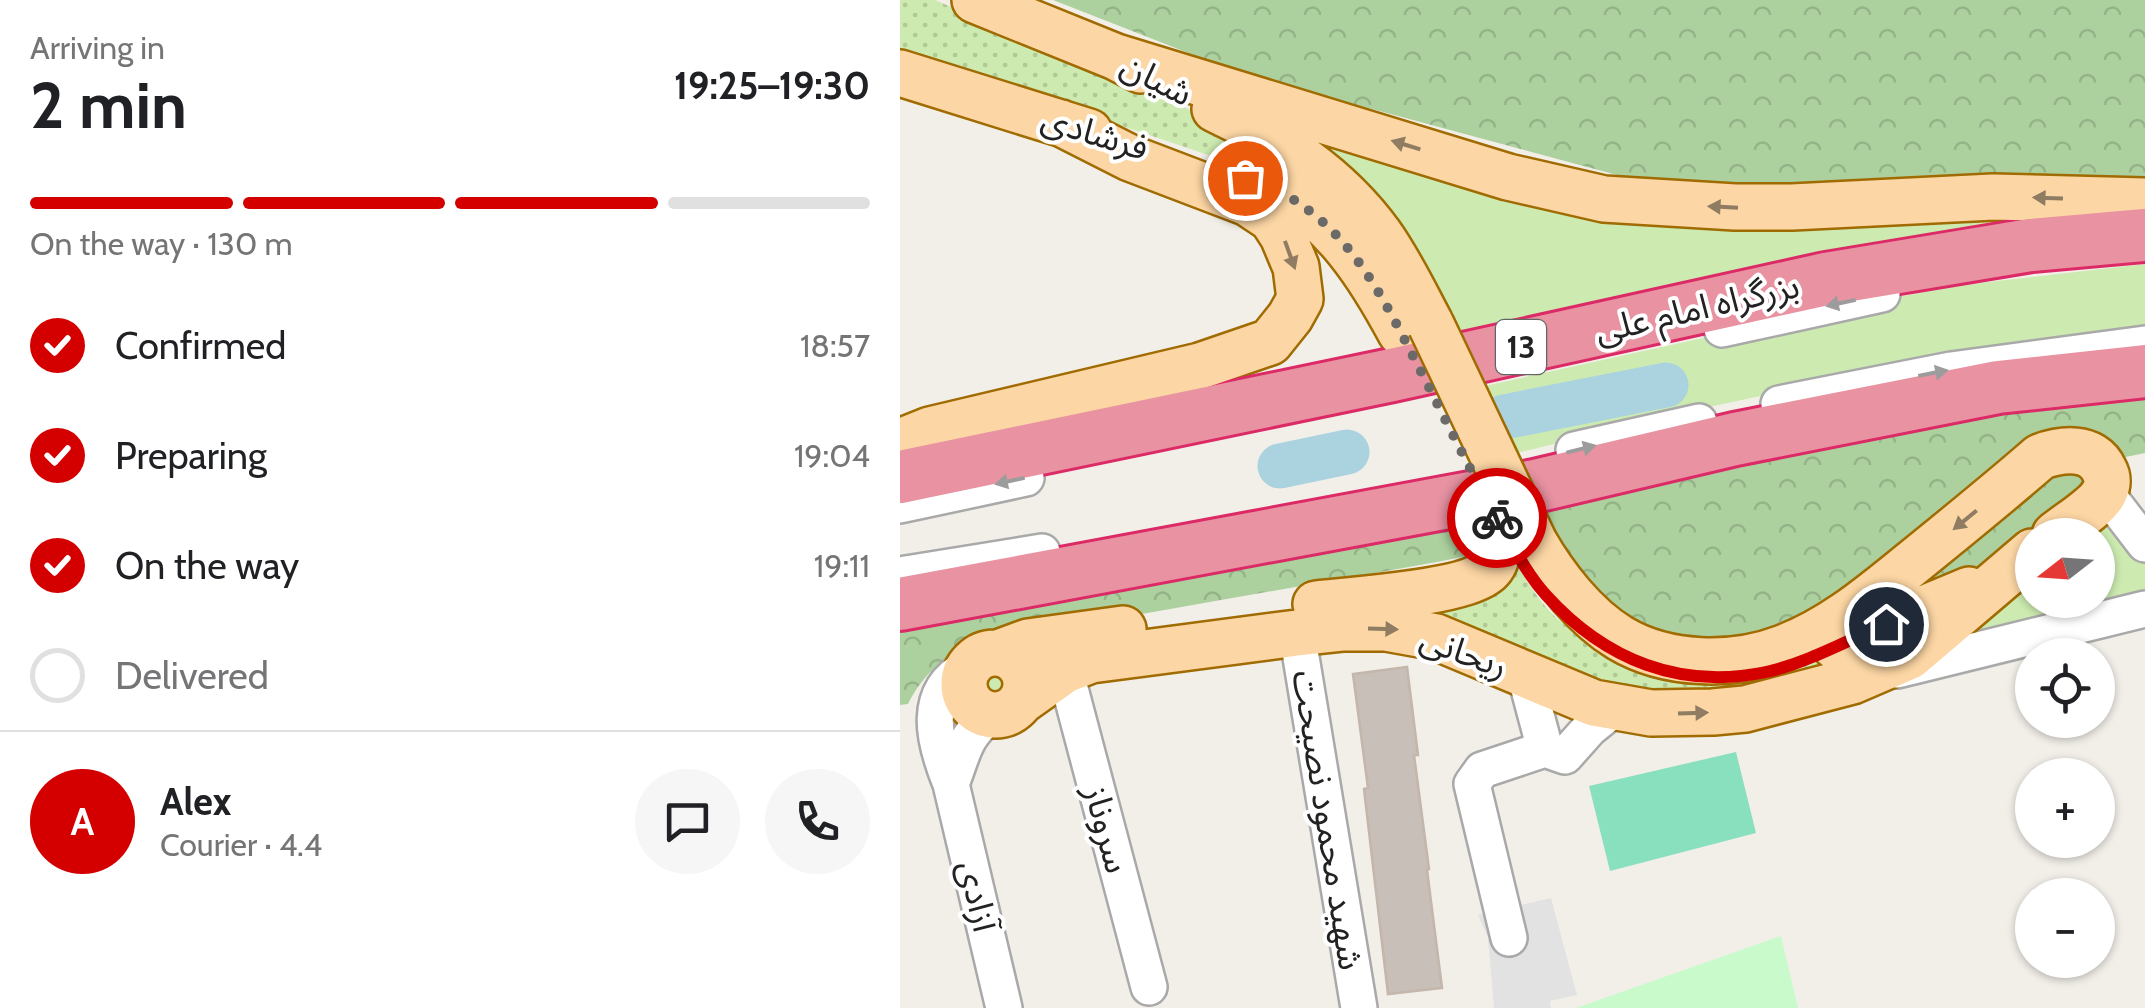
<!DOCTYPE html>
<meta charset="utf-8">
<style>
:root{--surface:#fff;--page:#f6f6f6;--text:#202124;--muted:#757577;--line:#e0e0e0;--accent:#d40000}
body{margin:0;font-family:Cabin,"Noto Sans Arabic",sans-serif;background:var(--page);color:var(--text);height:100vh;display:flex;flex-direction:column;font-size:38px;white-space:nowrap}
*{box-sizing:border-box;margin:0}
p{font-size:32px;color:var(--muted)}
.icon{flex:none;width:55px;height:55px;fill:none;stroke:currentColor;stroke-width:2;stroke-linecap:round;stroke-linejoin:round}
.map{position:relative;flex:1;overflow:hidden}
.panel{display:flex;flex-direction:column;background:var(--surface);width:900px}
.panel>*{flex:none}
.needle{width:65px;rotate:253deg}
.tools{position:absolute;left:1115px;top:518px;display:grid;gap:20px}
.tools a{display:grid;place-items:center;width:100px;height:100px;border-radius:50%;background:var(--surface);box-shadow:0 2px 8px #0004;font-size:50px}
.pin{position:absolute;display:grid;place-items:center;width:85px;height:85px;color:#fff;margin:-42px;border:5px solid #fff;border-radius:50%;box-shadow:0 2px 10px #0007}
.courier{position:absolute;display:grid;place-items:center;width:100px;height:100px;margin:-50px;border:8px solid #d40000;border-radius:50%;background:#fff;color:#222;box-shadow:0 2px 12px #0007}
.summary em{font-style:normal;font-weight:800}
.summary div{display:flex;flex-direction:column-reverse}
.summary{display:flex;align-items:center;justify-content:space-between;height:170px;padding:0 30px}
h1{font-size:65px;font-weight:800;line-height:75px}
.bar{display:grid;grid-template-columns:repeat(4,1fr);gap:15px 10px;align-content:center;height:120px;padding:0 30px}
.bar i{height:12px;border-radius:8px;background:var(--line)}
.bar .selected{background:var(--accent)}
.bar p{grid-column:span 4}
.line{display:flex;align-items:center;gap:25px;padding:0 30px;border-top:2px solid var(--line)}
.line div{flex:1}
.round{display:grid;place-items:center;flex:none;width:105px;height:105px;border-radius:52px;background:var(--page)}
ol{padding:0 30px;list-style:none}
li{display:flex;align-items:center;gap:30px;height:110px}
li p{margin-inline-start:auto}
li .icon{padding:10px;border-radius:50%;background:var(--accent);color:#fff;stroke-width:4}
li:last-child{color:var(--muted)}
li i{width:55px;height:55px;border:5px solid var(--line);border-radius:50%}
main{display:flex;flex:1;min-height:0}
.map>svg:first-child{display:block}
</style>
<main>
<section class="panel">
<div class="summary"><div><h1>2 min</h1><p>Arriving in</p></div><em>19:25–19:30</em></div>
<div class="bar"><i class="selected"></i><i class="selected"></i><i class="selected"></i><i></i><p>On the way · 130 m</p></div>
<ol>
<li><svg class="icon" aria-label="check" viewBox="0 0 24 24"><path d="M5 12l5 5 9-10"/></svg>Confirmed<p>18:57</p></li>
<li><svg class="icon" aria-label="check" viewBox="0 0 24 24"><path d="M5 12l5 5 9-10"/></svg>Preparing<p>19:04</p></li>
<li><svg class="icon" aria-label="check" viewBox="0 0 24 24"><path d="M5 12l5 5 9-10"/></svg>On the way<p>19:11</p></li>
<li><i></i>Delivered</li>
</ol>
<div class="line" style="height:180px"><b class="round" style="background:var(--accent);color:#fff">A</b><div><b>Alex</b><p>Courier · 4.4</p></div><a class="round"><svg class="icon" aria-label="chat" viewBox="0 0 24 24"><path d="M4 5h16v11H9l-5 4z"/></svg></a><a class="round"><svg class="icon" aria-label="phone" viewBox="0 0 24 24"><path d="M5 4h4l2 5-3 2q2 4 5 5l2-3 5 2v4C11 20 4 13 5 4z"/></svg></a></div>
</section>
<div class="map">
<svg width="1245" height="1008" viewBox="0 0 1245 1008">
<defs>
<pattern id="forest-crowns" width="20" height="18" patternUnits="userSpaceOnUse" patternTransform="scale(2.5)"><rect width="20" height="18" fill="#add19e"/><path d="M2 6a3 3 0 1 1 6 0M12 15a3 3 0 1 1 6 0" fill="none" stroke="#95b388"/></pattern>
<pattern id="garden-dots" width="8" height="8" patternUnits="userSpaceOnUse" patternTransform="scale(2.5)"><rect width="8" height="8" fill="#cdebb0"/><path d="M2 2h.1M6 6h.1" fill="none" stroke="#b0c997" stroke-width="1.8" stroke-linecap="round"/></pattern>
</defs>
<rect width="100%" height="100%" fill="#f2efe9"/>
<path fill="#cdebb0" d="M383,125l172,51 690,40 -233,22 -292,64 -165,40z
M1245,264v72l-331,49 -115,24 -195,47 -33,-67 350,-77 134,-26z
M1207,516l38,39v39l-210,49 97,-74v31h66v-65h-21z"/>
<path fill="url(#forest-crowns)" d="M153,0h1092v184l-319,3 -194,-8 -390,-105z
M1245,391v62l-24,5 -33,-19 -232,159 -95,45 -114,-3 -105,-99 -105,21 -476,84c-23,17 -40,32 -53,58l-8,1v-73l1082,-220z
M1164,463l21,15 -4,20 -94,71 -85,40 14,-32z"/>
<path fill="#c8facc" d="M881,936l17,72h-222z"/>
<path fill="url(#garden-dots)" d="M0,0h35l236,101 86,40 29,19 -42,7 -196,-66 -148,-44z
M600,532c21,39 42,86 86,106 21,10 43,17 65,25 24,9 48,21 74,21 41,0 101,-26 140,-42l-50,39 -169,22 -227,-82z
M85,670h22l6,10 -9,19h-16l-8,-7 -2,-12z"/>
<path fill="#88e0be" d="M836,752l20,81 -146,38 -21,-85z"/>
<path fill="#e2e2e2" d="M651,898l26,97 -27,6 1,7h-57l-6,-70 -10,-23z"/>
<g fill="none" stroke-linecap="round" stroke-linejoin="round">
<path stroke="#aad3df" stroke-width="45" d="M604,417l162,-32
M380,466l67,-14"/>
</g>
<path fill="#c7bfb8" stroke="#c4b6ab" stroke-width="2.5" d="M507,667l11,88h-4l15,114 -2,1 15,118 -54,6 -24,-205 4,-1 -15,-114z"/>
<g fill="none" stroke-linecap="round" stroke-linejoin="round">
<g stroke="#a9a9a9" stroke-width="40">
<path id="minor" d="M822,329l160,-35
M879,404l172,-34 194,-26
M674,450l125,-28
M1205,492l40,52
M0,505l126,-27
M0,575l142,-23
M397,633l62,375
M69,666c-49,26 -35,76 -18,118l53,224
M165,670l84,317
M997,670l248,-61
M625,674l20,75 20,7 24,-27 26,-21
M51,784c12,-30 13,-50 41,-69
M609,938l-37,-154 10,-14 63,-21"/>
</g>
<g stroke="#a06b00" stroke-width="50">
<path id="major" d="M75,0l141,57 25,13
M216,57l392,120 96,22 131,8h57l201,-10 152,4
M0,73l189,59
M315,109c65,31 122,67 165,126 20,28 34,58 50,88
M346,179c10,3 21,5 30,10 58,29 95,88 125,144
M0,442l30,-12 270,-64 70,-24 20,-25 10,-18 -4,-32 -13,-31 -11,-17 -24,-16 -118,-45 -69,-35
M634,542c20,35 51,75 86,96 47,28 113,29 163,10 51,-19 92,-55 133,-88 42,-34 84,-68 124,-103 21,-8 53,-12 64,13 4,7 4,15 0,23 -8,15 -36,31 -49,42
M416,604c35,-4 153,-11 174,-35 14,-16 4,-43 1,-61
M935,646l134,-56
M98,653l30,-11 95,-13
M64 684a31 31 0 1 1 62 0a31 31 0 1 1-62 0Z
M120,702l45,-32 26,-10 206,-27 47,-5h42l50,9 158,66 57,10 62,-1 32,-3 107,-28 58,-25 122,-104"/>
</g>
<g stroke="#dc2a67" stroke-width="58">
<path id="highway" d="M0,477l492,-102 434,-96 205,-34 114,-10
M0,604l635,-118 200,-47 263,-52 147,-16"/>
</g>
<use href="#minor" stroke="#fff" stroke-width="35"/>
<use href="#major" stroke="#fcd6a4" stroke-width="45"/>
<use href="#highway" stroke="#e892a2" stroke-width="52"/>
<g stroke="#a06b00" stroke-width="50" stroke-linecap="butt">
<path id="major-bridge" d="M531,325l103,217"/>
</g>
<use href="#major-bridge" stroke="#fcd6a4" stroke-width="45"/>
</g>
<defs><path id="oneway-solid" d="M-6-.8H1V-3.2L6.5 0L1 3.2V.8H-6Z" transform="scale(2.5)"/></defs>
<g fill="#8f7c63">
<use href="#oneway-solid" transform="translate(506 145) rotate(-163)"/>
<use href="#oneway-solid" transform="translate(1148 198) rotate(-178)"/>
<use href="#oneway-solid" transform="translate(823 207) rotate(-177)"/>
<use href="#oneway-solid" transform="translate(390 255) rotate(70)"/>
<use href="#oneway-solid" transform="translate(1065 520) rotate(141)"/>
<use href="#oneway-solid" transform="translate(483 629) rotate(2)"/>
<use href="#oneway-solid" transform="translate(793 713) rotate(-2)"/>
</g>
<g fill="#9c9c9c">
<use href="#oneway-solid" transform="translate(941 303) rotate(168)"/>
<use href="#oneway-solid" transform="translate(1033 373) rotate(-11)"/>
<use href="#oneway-solid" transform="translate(681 449) rotate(-14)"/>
<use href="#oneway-solid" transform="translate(110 481) rotate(168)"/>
</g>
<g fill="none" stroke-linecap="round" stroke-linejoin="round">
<path stroke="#6b6a68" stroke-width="10" stroke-dasharray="0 18" d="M345,178c24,8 47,18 67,35 48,37 77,96 104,149 27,52 52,105 81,156"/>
<path stroke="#d40000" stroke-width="12" d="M597,518c15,26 29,55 49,77 59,65 134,95 220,77 41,-9 82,-32 120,-48"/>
</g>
<g text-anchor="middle" stroke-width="8" stroke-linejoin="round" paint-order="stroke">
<rect fill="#fff" stroke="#646464" stroke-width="2.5" x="596" y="320" width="50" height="54" rx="8"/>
<g font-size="32" font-weight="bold" fill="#222">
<text x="621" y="358">13</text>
</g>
<g font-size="35" fill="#222" stroke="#fff">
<text transform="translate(257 79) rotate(27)" y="12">شیان</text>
<text transform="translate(195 133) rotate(17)" y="12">فرشادی</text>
<text transform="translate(797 308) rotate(-13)" y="12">بزرگراه امام علی</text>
<text transform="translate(564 652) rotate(20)" y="12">ریحانی</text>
<text transform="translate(428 820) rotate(81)" y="12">شهید محمود نصیحت</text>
<text transform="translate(207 829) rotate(75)" y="12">سروناز</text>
<text transform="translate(78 896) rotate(77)" y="12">آزادی</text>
</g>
</g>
</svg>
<div class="tools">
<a><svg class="needle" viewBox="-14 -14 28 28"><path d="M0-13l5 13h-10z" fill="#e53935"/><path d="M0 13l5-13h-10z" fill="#757577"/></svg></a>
<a><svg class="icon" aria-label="locate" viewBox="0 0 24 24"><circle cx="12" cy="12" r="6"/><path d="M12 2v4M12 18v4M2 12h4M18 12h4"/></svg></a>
<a>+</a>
<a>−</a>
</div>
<div class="pin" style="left:345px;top:178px;background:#ea580c"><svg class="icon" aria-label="bag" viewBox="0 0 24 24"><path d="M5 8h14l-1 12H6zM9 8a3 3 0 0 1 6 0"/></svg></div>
<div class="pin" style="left:986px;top:624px;background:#1f2937"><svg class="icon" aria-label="home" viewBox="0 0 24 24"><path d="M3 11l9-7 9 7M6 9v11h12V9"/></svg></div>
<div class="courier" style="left:597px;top:518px"><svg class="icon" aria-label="bike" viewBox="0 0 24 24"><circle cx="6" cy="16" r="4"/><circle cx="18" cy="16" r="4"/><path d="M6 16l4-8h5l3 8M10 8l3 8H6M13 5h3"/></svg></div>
</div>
</main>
